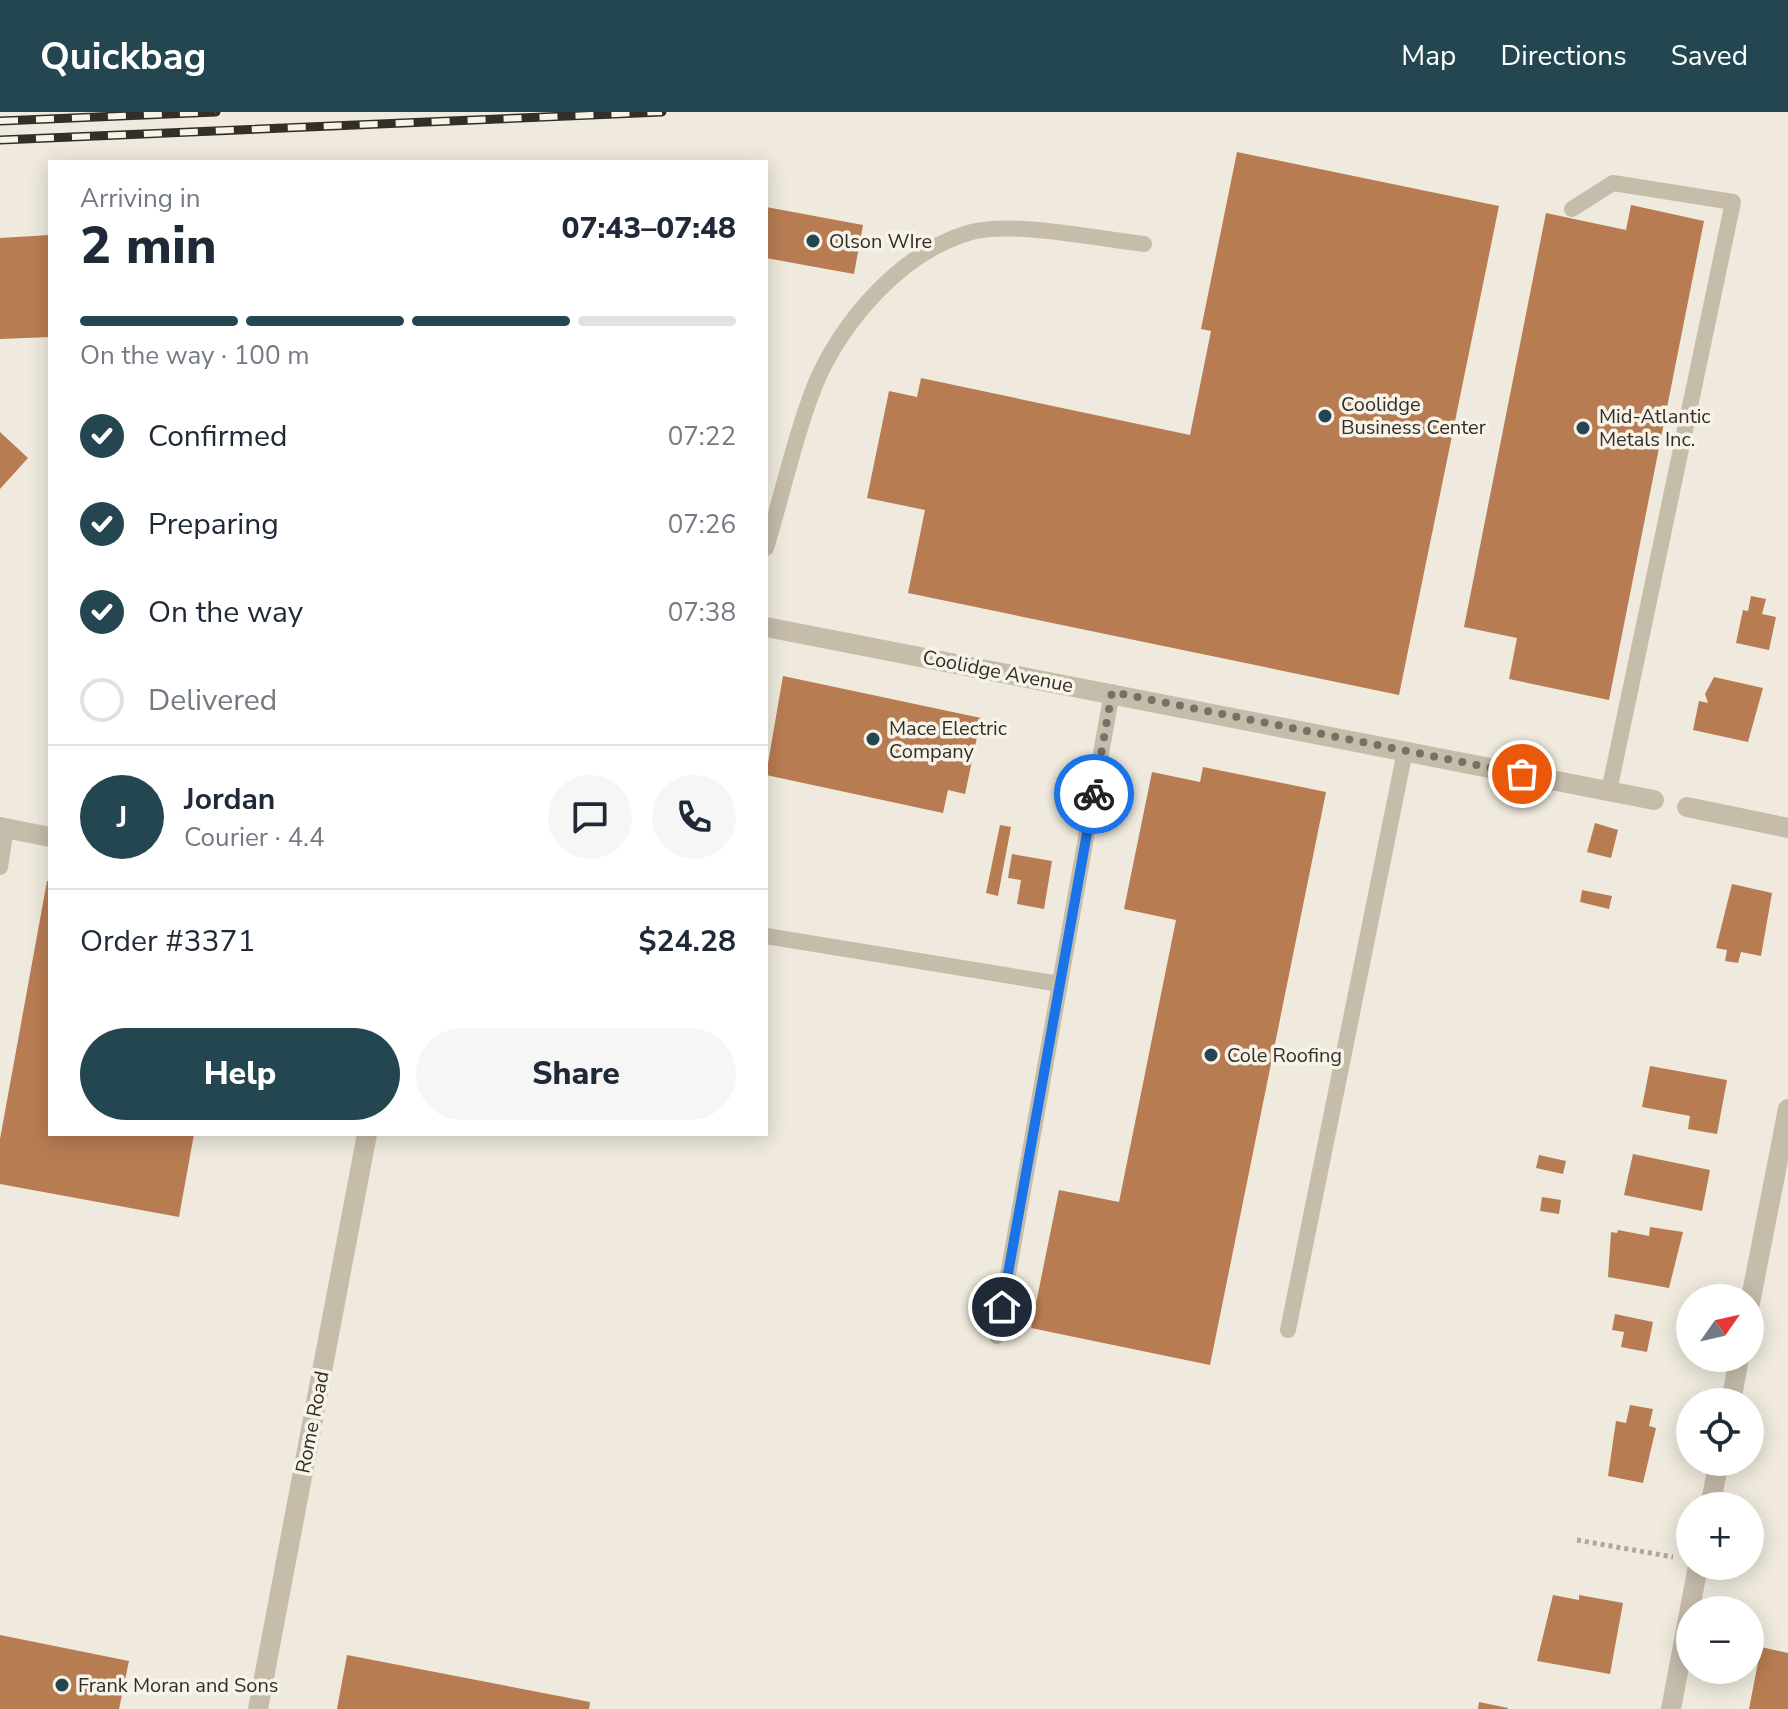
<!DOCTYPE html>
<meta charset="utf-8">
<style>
:root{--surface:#fff;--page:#f6f6f7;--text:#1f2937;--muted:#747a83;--line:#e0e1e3;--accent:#234651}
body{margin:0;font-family:"Nunito Sans",sans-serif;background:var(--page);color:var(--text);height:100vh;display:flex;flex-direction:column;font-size:30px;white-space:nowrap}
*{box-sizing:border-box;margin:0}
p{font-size:26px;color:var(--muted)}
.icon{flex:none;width:44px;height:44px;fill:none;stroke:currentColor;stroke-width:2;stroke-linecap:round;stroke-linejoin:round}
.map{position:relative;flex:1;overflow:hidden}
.panel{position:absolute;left:48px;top:48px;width:720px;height:976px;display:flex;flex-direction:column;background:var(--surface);border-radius:0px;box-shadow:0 4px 20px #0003}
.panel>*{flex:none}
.needle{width:52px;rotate:56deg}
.controls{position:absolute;left:1676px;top:1172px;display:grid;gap:16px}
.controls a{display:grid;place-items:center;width:88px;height:88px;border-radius:50%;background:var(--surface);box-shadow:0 4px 20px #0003;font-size:40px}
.pin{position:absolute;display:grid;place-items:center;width:68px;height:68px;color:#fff;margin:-34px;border:4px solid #fff;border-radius:50%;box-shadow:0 2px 8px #0007}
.courier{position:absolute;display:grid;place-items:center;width:80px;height:80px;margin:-40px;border:6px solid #1a73e8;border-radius:50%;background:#fff;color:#222;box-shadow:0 2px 10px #0007}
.summary em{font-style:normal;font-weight:800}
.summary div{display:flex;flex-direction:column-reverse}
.summary{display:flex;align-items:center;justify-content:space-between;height:136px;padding:0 32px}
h1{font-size:52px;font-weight:800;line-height:60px}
.bar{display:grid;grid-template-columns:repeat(4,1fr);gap:12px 8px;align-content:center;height:96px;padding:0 32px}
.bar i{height:10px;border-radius:6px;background:var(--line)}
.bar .current{background:var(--accent)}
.bar p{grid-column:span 4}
.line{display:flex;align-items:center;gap:20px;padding:0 32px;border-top:2px solid var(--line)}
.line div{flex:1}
.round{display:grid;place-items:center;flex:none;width:84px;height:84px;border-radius:42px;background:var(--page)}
ol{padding:0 32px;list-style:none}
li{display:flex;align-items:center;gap:24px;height:88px}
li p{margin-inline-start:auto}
li .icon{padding:8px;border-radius:50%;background:var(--accent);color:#fff;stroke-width:4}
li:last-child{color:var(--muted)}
li i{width:44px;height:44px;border:4px solid var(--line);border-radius:50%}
.cta{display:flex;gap:16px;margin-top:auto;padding:16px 32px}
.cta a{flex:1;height:92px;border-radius:48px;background:var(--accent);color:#fff;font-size:32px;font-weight:800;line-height:92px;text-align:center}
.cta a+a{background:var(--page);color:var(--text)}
header{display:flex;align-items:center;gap:48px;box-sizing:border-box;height:112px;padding:0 40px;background:var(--accent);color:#fff}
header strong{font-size:38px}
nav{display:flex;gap:44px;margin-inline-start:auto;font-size:28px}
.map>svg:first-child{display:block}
</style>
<header>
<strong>Quickbag</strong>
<nav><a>Map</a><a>Directions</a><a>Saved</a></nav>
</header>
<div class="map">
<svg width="1788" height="1597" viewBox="0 0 1788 1597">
<rect width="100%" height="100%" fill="#efeadd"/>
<path fill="#b87c52" d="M1237,40l262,54 -100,489 -491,-102 17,-83 -58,-12 22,-107 28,6 4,-19 269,57 21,-104 -10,-2z
M1631,93l73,16 -95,479 -100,-21 8,-41 -53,-11 82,-414 80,17z
M766,95l97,18 -9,49 -88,-16z
M50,123v102l-50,2v-101z
M0,320l28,26 -28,31z
M1751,484l15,3 -4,15 14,3 -7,33 -33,-7 7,-33 5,1z
M783,564l198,42 -16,76 -17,-4 -5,23 -177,-38z
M1714,565l49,11 -15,54 -55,-12 6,-29 9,2 -3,-9z
M1203,655l123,25 -116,573 -179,-37 28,-138 60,12 57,-282 -52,-11 28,-137 48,10z
M1595,711l23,7 -7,28 -24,-6z
M1000,713l11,2 -13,69 -12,-3z
M1012,742l40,7 -8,48 -27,-5 4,-24 -13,-2z
M47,769h3v253h144l-15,83 -179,-33v-45z
M1732,772l40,9 -11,63 -20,-4 -3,11 -13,-2 2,-11 -11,-2z
M1582,778l30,6 -3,13 -29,-7z
M1650,954l77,14 -10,54 -29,-5 2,-13 -48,-9z
M1633,1042l77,16 -8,41 -78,-16z
M1539,1043l27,6 -3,13 -27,-6z
M1542,1085l19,3 -2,14 -19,-3z
M1650,1115l33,5 -14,56 -61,-11 3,-45 6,1 1,-3 31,6z
M1615,1202l38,8 -6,30 -26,-5 3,-15 -12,-2z
M1630,1293l23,4 -4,17 7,2 -13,55 -35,-7 8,-55 10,2z
M1553,1483l26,5v-5l44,8 -13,71 -73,-13z
M0,1523l129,26 -10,48h-119z
M1761,1535l27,6v56h-39z
M347,1543l243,47 -1,7h-252z
M1479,1590l29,6v1h-30z"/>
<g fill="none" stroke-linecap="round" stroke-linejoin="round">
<path stroke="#b2a695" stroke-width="5" stroke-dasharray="4 4" stroke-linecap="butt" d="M1577,1428l96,17"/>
<path stroke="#c6bcaa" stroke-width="16" d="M1572,97l41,-26 120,19 -124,589
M766,436c16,-52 31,-121 52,-170 28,-61 84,-125 150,-145 43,-13 130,6 176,11
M0,755l6,-39
M766,824l294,48
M1288,1218l117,-579
M997,1224l115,-644"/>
<path stroke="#c6bcaa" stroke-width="20" d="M766,515l888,173
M1687,695l101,21
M0,715l50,10
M1750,1191l38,-194
M1731,1290l8,-44
M1710,1394l9,-44
M258,1597l109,-575
M1671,1597l27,-143"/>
<g stroke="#342e29" stroke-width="9">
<path id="rail" d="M0,9l216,-9
M0,28l662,-28"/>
</g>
<use href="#rail" stroke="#f7f3e9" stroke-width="6" stroke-dasharray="18" stroke-linecap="butt"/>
</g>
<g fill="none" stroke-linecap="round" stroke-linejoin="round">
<path stroke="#757068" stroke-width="8" stroke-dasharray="0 14.4" d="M1094,682l18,-102 410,82"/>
<path stroke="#1a73e8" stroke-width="10" d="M1002,1195l92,-513"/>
</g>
<g fill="#234651" stroke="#f7f3e9" stroke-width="3">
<circle cx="813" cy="129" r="8"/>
<circle cx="1325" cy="304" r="8"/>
<circle cx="1583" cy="316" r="8"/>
<circle cx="873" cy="627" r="8"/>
<circle cx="1211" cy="943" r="8"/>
<circle cx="62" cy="1573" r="8"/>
</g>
<g text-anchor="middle" stroke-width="7" stroke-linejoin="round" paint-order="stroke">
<g font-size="20" fill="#342e29" stroke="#f7f3e9" text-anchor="start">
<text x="829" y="136">Olson WIre</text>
<text x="1341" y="299">Coolidge<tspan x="1341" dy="23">Business Center</tspan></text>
<text x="1599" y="311">Mid-Atlantic<tspan x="1599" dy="23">Metals Inc.</tspan></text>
<text x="889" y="623">Mace Electric<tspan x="889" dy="23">Company</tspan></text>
<text x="1227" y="950">Cole Roofing</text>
<text x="78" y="1580">Frank Moran and Sons</text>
</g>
<g font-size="20" fill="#342e29" stroke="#f7f3e9">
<text transform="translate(998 559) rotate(11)" y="7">Coolidge Avenue</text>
<text transform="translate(312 1310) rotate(-79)" y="7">Rome Road</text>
</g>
</g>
</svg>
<div class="controls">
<a><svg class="needle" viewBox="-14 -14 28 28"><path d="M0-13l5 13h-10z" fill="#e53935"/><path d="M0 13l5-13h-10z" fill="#747a83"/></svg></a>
<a><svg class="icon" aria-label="locate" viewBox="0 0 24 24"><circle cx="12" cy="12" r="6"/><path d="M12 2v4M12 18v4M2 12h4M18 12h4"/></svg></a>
<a>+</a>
<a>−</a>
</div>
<div class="pin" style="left:1522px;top:662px;background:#ea580c"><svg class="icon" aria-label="bag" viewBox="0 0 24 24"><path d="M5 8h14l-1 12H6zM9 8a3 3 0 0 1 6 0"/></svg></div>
<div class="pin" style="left:1002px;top:1195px;background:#1f2937"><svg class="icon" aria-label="home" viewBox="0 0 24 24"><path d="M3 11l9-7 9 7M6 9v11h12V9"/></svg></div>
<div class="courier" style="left:1094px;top:682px"><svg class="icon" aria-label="bike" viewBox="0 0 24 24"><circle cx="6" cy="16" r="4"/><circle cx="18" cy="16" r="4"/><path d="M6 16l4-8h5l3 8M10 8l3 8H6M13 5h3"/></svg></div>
<section class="panel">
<div class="summary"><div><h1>2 min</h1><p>Arriving in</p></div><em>07:43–07:48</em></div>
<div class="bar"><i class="current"></i><i class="current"></i><i class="current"></i><i></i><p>On the way · 100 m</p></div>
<ol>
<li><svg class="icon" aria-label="check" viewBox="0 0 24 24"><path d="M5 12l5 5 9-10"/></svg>Confirmed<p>07:22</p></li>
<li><svg class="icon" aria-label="check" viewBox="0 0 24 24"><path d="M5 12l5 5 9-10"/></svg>Preparing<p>07:26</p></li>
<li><svg class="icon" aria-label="check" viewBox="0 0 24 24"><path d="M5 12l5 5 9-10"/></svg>On the way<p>07:38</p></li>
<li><i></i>Delivered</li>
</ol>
<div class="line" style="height:144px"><b class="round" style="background:var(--accent);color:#fff">J</b><div><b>Jordan</b><p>Courier · 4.4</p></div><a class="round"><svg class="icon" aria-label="chat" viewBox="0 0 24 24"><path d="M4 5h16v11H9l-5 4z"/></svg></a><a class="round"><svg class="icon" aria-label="phone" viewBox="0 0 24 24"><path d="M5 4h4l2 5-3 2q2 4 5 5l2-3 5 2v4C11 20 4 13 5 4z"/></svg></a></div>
<div class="line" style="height:104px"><div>Order #3371</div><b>$24.28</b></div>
<div class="cta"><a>Help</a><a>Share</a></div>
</section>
</div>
